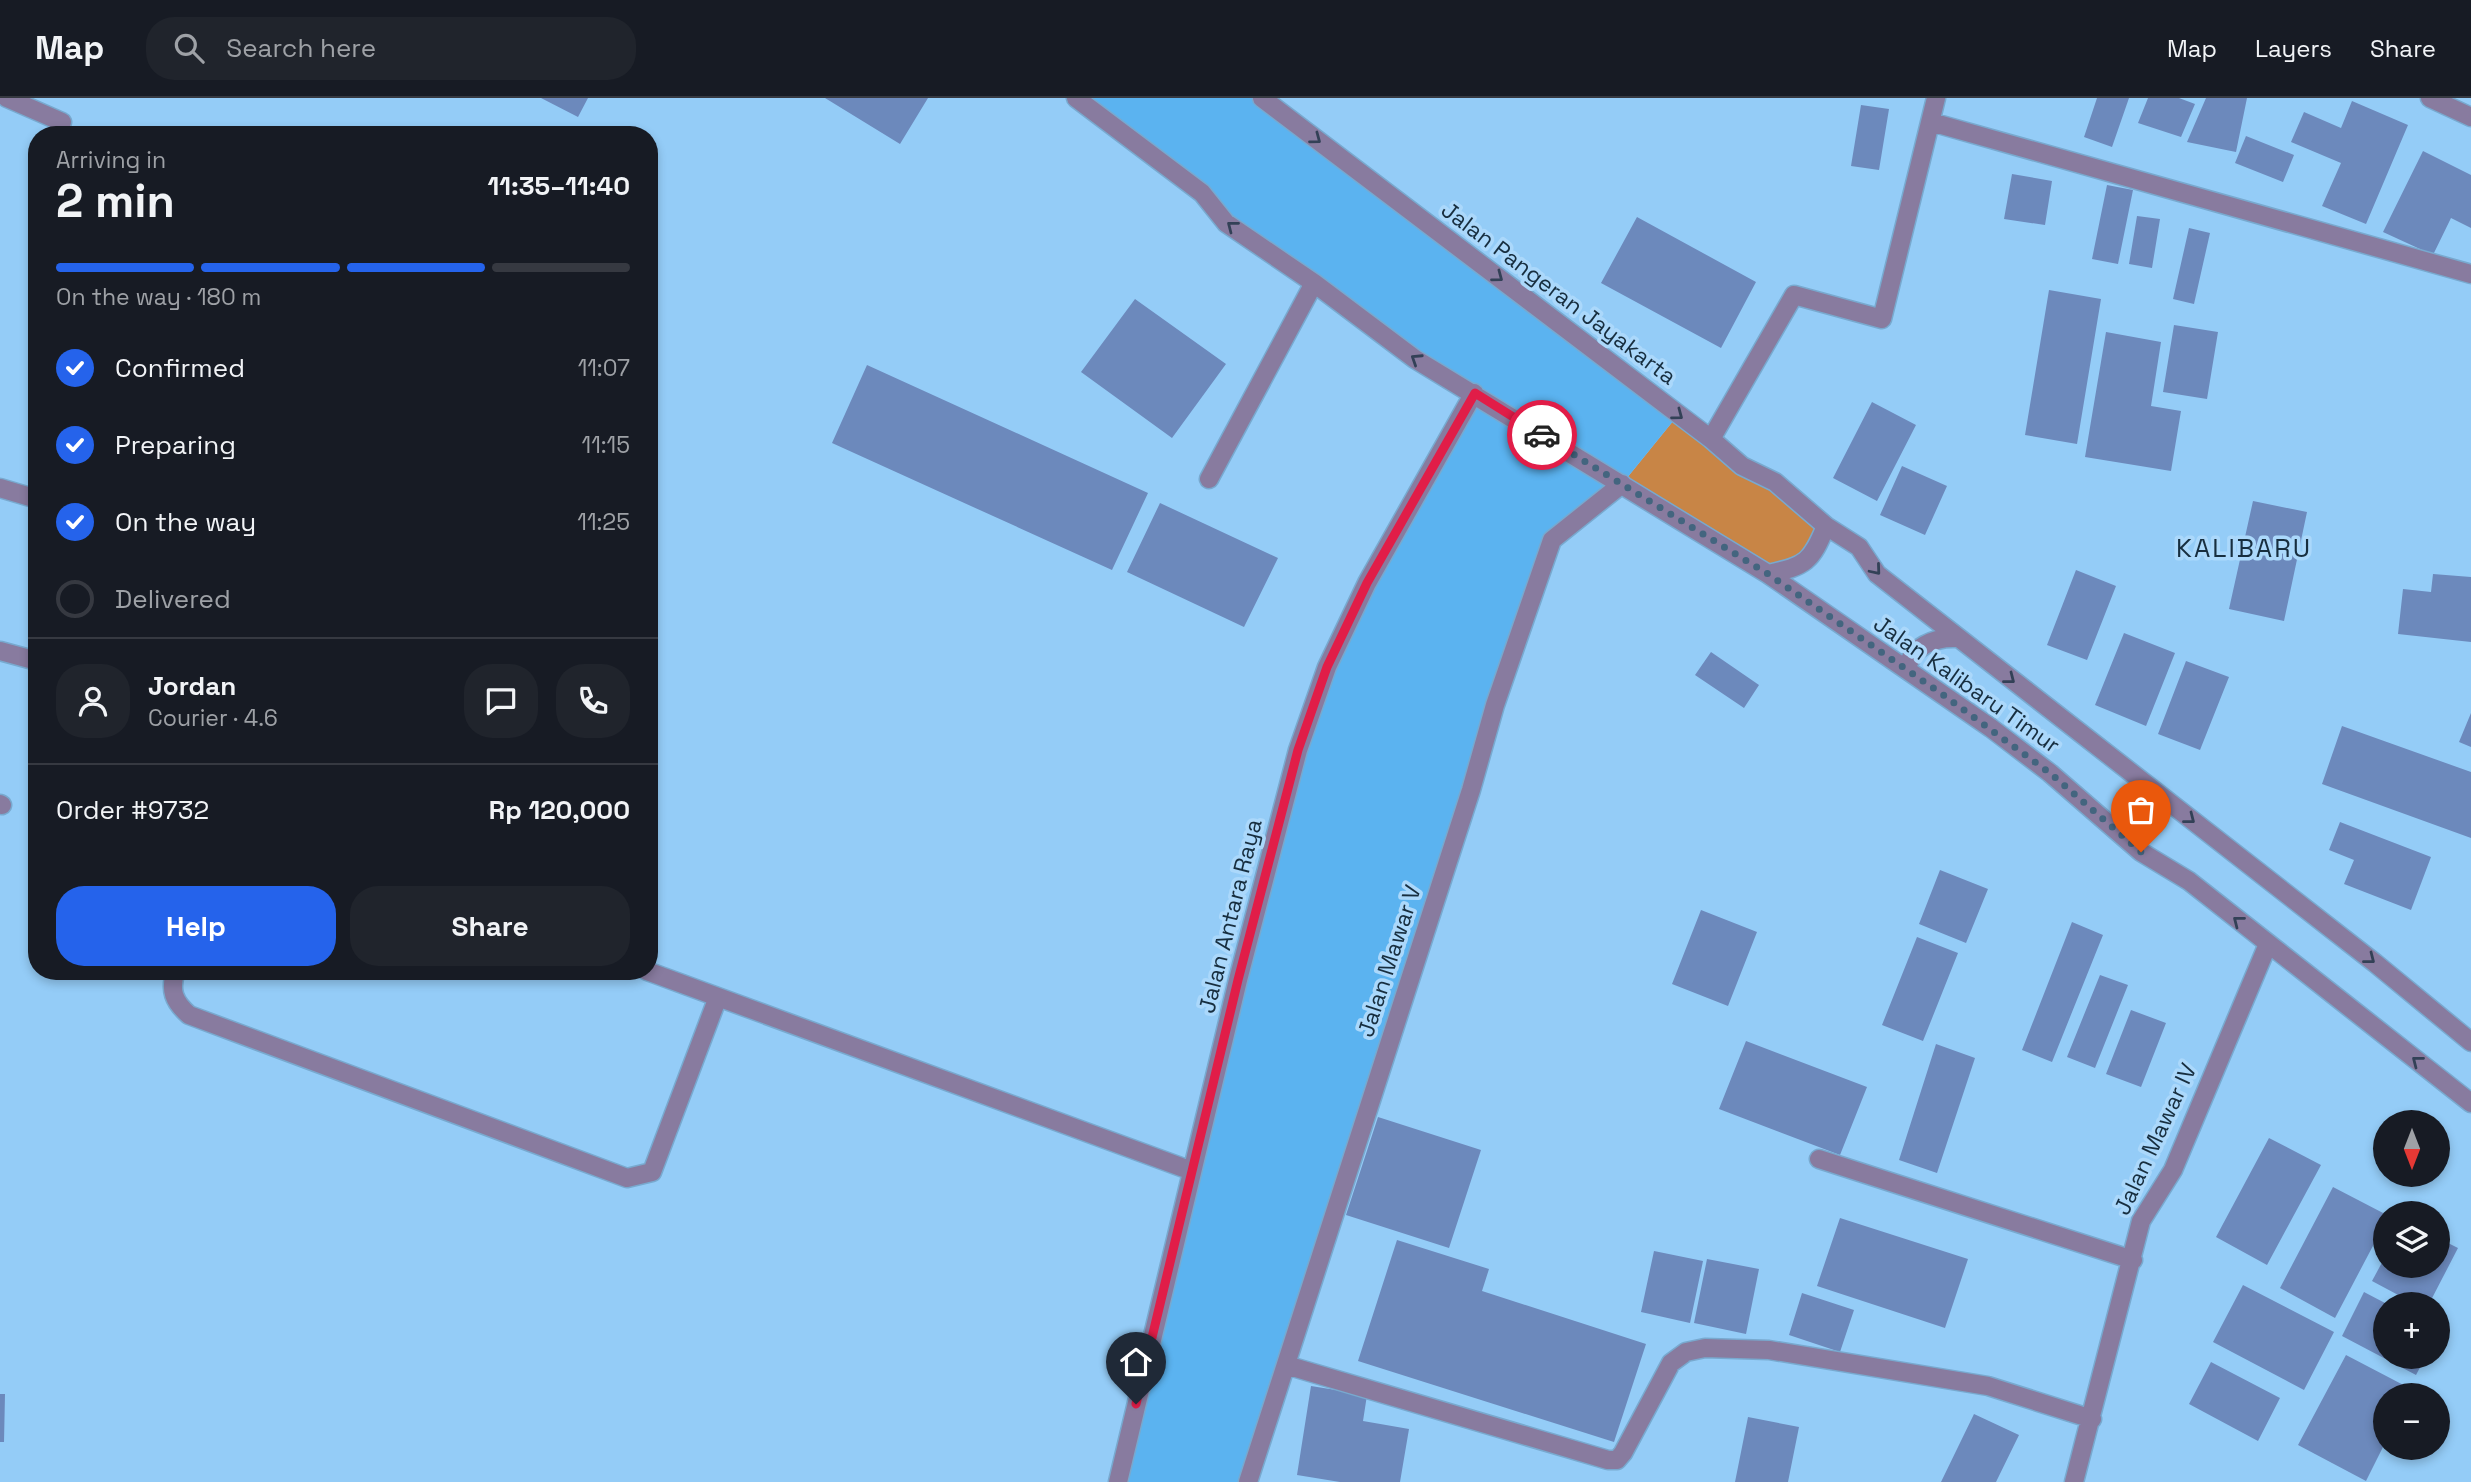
<!DOCTYPE html>
<meta charset="utf-8">
<style>
:root{--surface:#171b24;--page:#20242c;--text:#f1f3f6;--muted:#9ea1a6;--line:#363941;--accent:#2563eb}
body{margin:0;font-family:"Space Grotesk",sans-serif;background:var(--page);color:var(--text);height:100vh;display:flex;flex-direction:column;font-size:26px;white-space:nowrap}
*{box-sizing:border-box;margin:0}
p{font-size:23px;color:var(--muted)}
.icon{flex:none;width:38px;height:38px;fill:none;stroke:currentColor;stroke-width:2;stroke-linecap:round;stroke-linejoin:round}
.map{position:relative;flex:1;overflow:hidden}
.side{position:absolute;left:28px;top:28px;width:630px;height:854px;display:flex;flex-direction:column;background:var(--surface);border-radius:28px;box-shadow:0 4px 10px #0003}
.side>*{flex:none}
.needle{width:46px;rotate:180deg}
.tools{position:absolute;left:2373px;top:1012px;display:grid;gap:14px}
.tools a{display:grid;place-items:center;width:77px;height:77px;border-radius:50%;background:var(--surface);box-shadow:0 4px 10px #0003;font-size:35px}
.pin{position:absolute;display:grid;place-items:center;width:60px;height:60px;color:#fff;margin:-72px -30px;border-radius:50% 50% 50% 0;rotate:-45deg;box-shadow:0 0 7px #0007}
.pin .icon{rotate:45deg}
.courier{position:absolute;display:grid;place-items:center;width:70px;height:70px;margin:-35px;border:5px solid #e11d48;border-radius:50%;background:#fff;color:#222;box-shadow:0 2px 9px #0007}
.headline em{font-style:normal;font-weight:800}
.headline div{display:flex;flex-direction:column-reverse}
.headline{display:flex;align-items:center;justify-content:space-between;height:119px;padding:0 28px}
h1{font-size:46px;font-weight:800;line-height:52px}
.bar{display:grid;grid-template-columns:repeat(4,1fr);gap:10px 7px;align-content:center;height:84px;padding:0 28px}
.bar i{height:9px;border-radius:5px;background:var(--line)}
.bar .selected{background:var(--accent)}
.bar p{grid-column:span 4}
.line{display:flex;align-items:center;gap:18px;padding:0 28px;border-top:2px solid var(--line)}
.line div{flex:1}
.round{display:grid;place-items:center;flex:none;width:74px;height:74px;border-radius:28px;background:var(--page)}
ol{padding:0 28px;list-style:none}
li{display:flex;align-items:center;gap:21px;height:77px}
li p{margin-inline-start:auto}
li .icon{padding:7px;border-radius:50%;background:var(--accent);color:#fff;stroke-width:4}
li:last-child{color:var(--muted)}
li i{width:38px;height:38px;border:4px solid var(--line);border-radius:50%}
.button{display:flex;gap:14px;margin-top:auto;padding:14px 28px}
.button a{flex:1;height:80px;border-radius:28px;background:var(--accent);color:#fff;font-size:28px;font-weight:800;line-height:80px;text-align:center}
.button a+a{background:var(--page);color:var(--text)}
header{display:flex;align-items:center;gap:42px;box-sizing:border-box;height:98px;padding:0 35px;background:var(--surface);border-bottom:2px solid var(--line)}
header strong{font-size:33px}
nav{display:flex;gap:38px;margin-inline-start:auto;font-size:24px}
.search{width:490px;height:63px;background:var(--page);display:flex;align-items:center;gap:18px;box-sizing:border-box;padding:0 24px;border-radius:28px;color:var(--muted);font-size:26px}
.map>svg:first-child{display:block}
</style>
<header>
<strong>Map</strong>
<div class="search"><svg class="icon" aria-label="search" viewBox="0 0 24 24"><circle cx="10" cy="10" r="6"/><path d="M15 15l6 6"/></svg>Search here</div>
<nav><a>Map</a><a>Layers</a><a>Share</a></nav>
</header>
<div class="map">
<svg width="2471" height="1384" viewBox="0 0 2471 1384">
<rect width="100%" height="100%" fill="#94ccf7"/>
<path fill="#c88546" d="M1678,317l148,111 -12,28 -46,20 -146,-90z"/>
<path fill="#5bb3f0" d="M1076,0h186l416,317 -56,69 -70,56 -304,942h-129l119,-502 89,-313 147,-273 -59,-35z"/>
<path fill="#6c89bc" d="M541,0h47l-10,19z
M825,0h103l-28,46z
M2097,0h32l-17,49 -28,-10z
M2148,0h31l16,6 -14,33 -43,-14z
M2206,0h41l-11,54 -49,-10z
M2352,3l56,24 -42,99 -44,-18 19,-43 -50,-21 13,-30 37,16z
M1861,7l28,4 -10,61 -28,-4z
M2246,38l48,19 -11,27 -48,-19z
M2423,53l48,24v53l-20,-10 -18,37 -50,-23z
M2012,76l40,7 -7,44 -41,-6z
M2107,87l26,5 -15,74 -26,-5z
M2137,118l23,3 -8,49 -23,-4z
M1637,119l119,65 -35,66 -120,-65z
M2189,130l21,5 -16,71 -21,-5z
M2049,192l52,9 -24,145 -52,-9z
M1135,201l91,65 -54,74 -91,-66z
M2174,227l44,7 -11,67 -44,-7z
M2106,234l55,10 -10,64 30,5 -10,60 -86,-14z
M867,267l281,128 -36,77 -280,-127z
M1872,304l44,23 -39,76 -44,-23z
M1902,368l45,20 -22,49 -45,-20z
M2253,403l54,11 -23,109 -55,-12z
M1160,405l118,55 -34,69 -117,-55z
M2076,472l40,16 -29,74 -40,-15z
M2433,476l38,3v65l-73,-8 5,-45 28,3z
M2124,535l51,20 -29,73 -51,-21z
M1711,554l48,33 -15,23 -49,-33z
M2186,563l43,16 -29,73 -42,-16z
M2471,615v34l-12,-5z
M2342,628l129,46v66l-149,-54z
M2340,724l91,35 -20,53 -67,-26 10,-24 -25,-10z
M1940,772l48,19 -22,54 -47,-19z
M1701,812l56,22 -29,74 -56,-22z
M2072,824l31,13 -51,127 -30,-12z
M1917,839l41,16 -35,88 -41,-16z
M2100,877l28,10 -33,83 -28,-11z
M2131,912l35,13 -25,64 -35,-13z
M1746,943l121,46 -27,68 -121,-46z
M1936,946l39,14 -38,115 -38,-13z
M1378,1019l103,33 -32,98 -103,-33z
M2269,1040l52,27 -54,100 -51,-28z
M2333,1089l52,27v9l-50,95 -55,-30z
M1840,1120l128,41 -23,69 -128,-42z
M2438,1140l20,10 -29,56h-14l-43,-23 13,-24v8h53z
M1397,1142l92,29 -7,22 164,53 -32,98 -256,-81z
M1654,1153l49,10 -13,62 -49,-11z
M1707,1161l52,10 -13,65 -52,-11z
M2243,1187l91,47 -30,58 -91,-48z
M2364,1194l21,11v53h41l-10,19 -74,-39z
M1802,1195l52,17 -14,42 -51,-17z
M2346,1257l67,35 -2,5h-26v48l-19,38 -68,-36z
M2211,1264l69,36 -22,43 -69,-37z
M1311,1288l56,9 -4,26 46,8 -9,53h-60l-43,-7z
M0,1296h5l-1,48h-4z
M1974,1316l45,21 -23,47h-55z
M1748,1319l51,10 -11,55h-53z"/>
<g fill="none" stroke-linecap="round" stroke-linejoin="round">
<g stroke="#78a9cf" stroke-width="21">
<path id="minor" d="M7,0l55,24
M1076,0l126,95 24,30 88,60 101,76 353,215 223,154 59,45 91,79 48,29 282,222
M1262,0l449,341 31,27 33,16 51,44 33,21 18,27 498,389 96,79
M2430,0l41,19
M1931,24l540,152
M1711,341l83,-144 88,24 54,-221
M1209,381l105,-196
M0,390l37,11
M1768,476c38,-8 43,-12 58,-48
M0,553l37,10
M1907,572c3,-23 28,-33 49,-32
M0,706l2,1
M176,873c-7,19 -2,31 13,44l438,163 25,-6 66,-175
M647,873l545,200
M1819,1061l314,101
M1286,1267l322,95h9l6,-7 48,-90 15,-11 19,-4 64,2 219,36 104,33
M1118,1384l120,-502 60,-230 29,-83 40,-84 107,-190
M1248,1384l223,-692 24,-85 57,-165 70,-56
M2074,1384l67,-261 32,-51 95,-226"/>
</g>
<use href="#minor" stroke="#887b9f" stroke-width="18"/>
</g>
<defs><path id="oneway-chevron" d="M-2-3.5L2.5 0L-2 3.5" fill="none" stroke-width="1.6" stroke-linecap="round" stroke-linejoin="round" transform="scale(1.75)"/></defs>
<g stroke="#334157">
<use href="#oneway-chevron" transform="translate(1316 41) rotate(37)"/>
<use href="#oneway-chevron" transform="translate(1232 128) rotate(-142)"/>
<use href="#oneway-chevron" transform="translate(1498 179) rotate(37)"/>
<use href="#oneway-chevron" transform="translate(1416 261) rotate(-147)"/>
<use href="#oneway-chevron" transform="translate(1678 317) rotate(37)"/>
<use href="#oneway-chevron" transform="translate(1876 472) rotate(50)"/>
<use href="#oneway-chevron" transform="translate(2010 581) rotate(38)"/>
<use href="#oneway-chevron" transform="translate(2190 721) rotate(38)"/>
<use href="#oneway-chevron" transform="translate(2238 823) rotate(-142)"/>
<use href="#oneway-chevron" transform="translate(2370 861) rotate(38)"/>
<use href="#oneway-chevron" transform="translate(2417 963) rotate(-142)"/>
</g>
<g fill="none" stroke-linecap="round" stroke-linejoin="round">
<path stroke="#43657f" stroke-width="7" stroke-dasharray="0 12.6" d="M1542,337l226,139 174,120 108,79 91,79"/>
<path stroke="#e11d48" stroke-width="9" d="M1136,1306l102,-424 60,-230 29,-83 40,-84 108,-190 67,42"/>
</g>
<g text-anchor="middle" stroke-width="7" stroke-linejoin="round" paint-order="stroke">
<g font-size="23" fill="#172e3f" stroke="#abd8fb">
<text transform="translate(1559 195) rotate(37)" y="8">Jalan Pangeran Jayakarta</text>
<text transform="translate(1967 586) rotate(35)" y="8">Jalan Kalibaru Timur</text>
<text transform="translate(1230 818) rotate(-76)" y="8">Jalan Antara Raya</text>
<text transform="translate(1389 863) rotate(-72)" y="8">Jalan Mawar V</text>
<text transform="translate(2155 1041) rotate(-65)" y="8">Jalan Mawar IV</text>
</g>
<g font-size="26" letter-spacing="2" fill="#172e3f" stroke="#abd8fb">
<text x="2244" y="459">KALIBARU</text>
</g>
</g>
</svg>
<div class="tools">
<a><svg class="needle" viewBox="-14 -14 28 28"><path d="M0-13l5 13h-10z" fill="#e53935"/><path d="M0 13l5-13h-10z" fill="#9ea1a6"/></svg></a>
<a><svg class="icon" aria-label="layers" viewBox="0 0 24 24"><path d="M12 4l9 5-9 5-9-5zM3 14l9 5 9-5"/></svg></a>
<a>+</a>
<a>−</a>
</div>
<div class="pin" style="left:2141px;top:754px;background:#ea580c"><svg class="icon" aria-label="bag" viewBox="0 0 24 24"><path d="M5 8h14l-1 12H6zM9 8a3 3 0 0 1 6 0"/></svg></div>
<div class="pin" style="left:1136px;top:1306px;background:#1f2937"><svg class="icon" aria-label="home" viewBox="0 0 24 24"><path d="M3 11l9-7 9 7M6 9v11h12V9"/></svg></div>
<div class="courier" style="left:1542px;top:337px"><svg class="icon" aria-label="car" viewBox="0 0 24 24"><path d="M5 17H2v-5l4-1 3-4h7l3 4 3 1v5h-3M9 17h6M6 11h13"/><circle cx="7" cy="17" r="2"/><circle cx="17" cy="17" r="2"/></svg></div>
<section class="side">
<div class="headline"><div><h1>2 min</h1><p>Arriving in</p></div><em>11:35–11:40</em></div>
<div class="bar"><i class="selected"></i><i class="selected"></i><i class="selected"></i><i></i><p>On the way · 180 m</p></div>
<ol>
<li><svg class="icon" aria-label="check" viewBox="0 0 24 24"><path d="M5 12l5 5 9-10"/></svg>Confirmed<p>11:07</p></li>
<li><svg class="icon" aria-label="check" viewBox="0 0 24 24"><path d="M5 12l5 5 9-10"/></svg>Preparing<p>11:15</p></li>
<li><svg class="icon" aria-label="check" viewBox="0 0 24 24"><path d="M5 12l5 5 9-10"/></svg>On the way<p>11:25</p></li>
<li><i></i>Delivered</li>
</ol>
<div class="line" style="height:126px"><a class="round"><svg class="icon" aria-label="person" viewBox="0 0 24 24"><circle cx="12" cy="8" r="4"/><path d="M4 21q1-7 8-7t8 7"/></svg></a><div><b>Jordan</b><p>Courier · 4.6</p></div><a class="round"><svg class="icon" aria-label="chat" viewBox="0 0 24 24"><path d="M4 5h16v11H9l-5 4z"/></svg></a><a class="round"><svg class="icon" aria-label="phone" viewBox="0 0 24 24"><path d="M5 4h4l2 5-3 2q2 4 5 5l2-3 5 2v4C11 20 4 13 5 4z"/></svg></a></div>
<div class="line" style="height:91px"><div>Order #9732</div><b>Rp 120,000</b></div>
<div class="button"><a>Help</a><a>Share</a></div>
</section>
</div>
